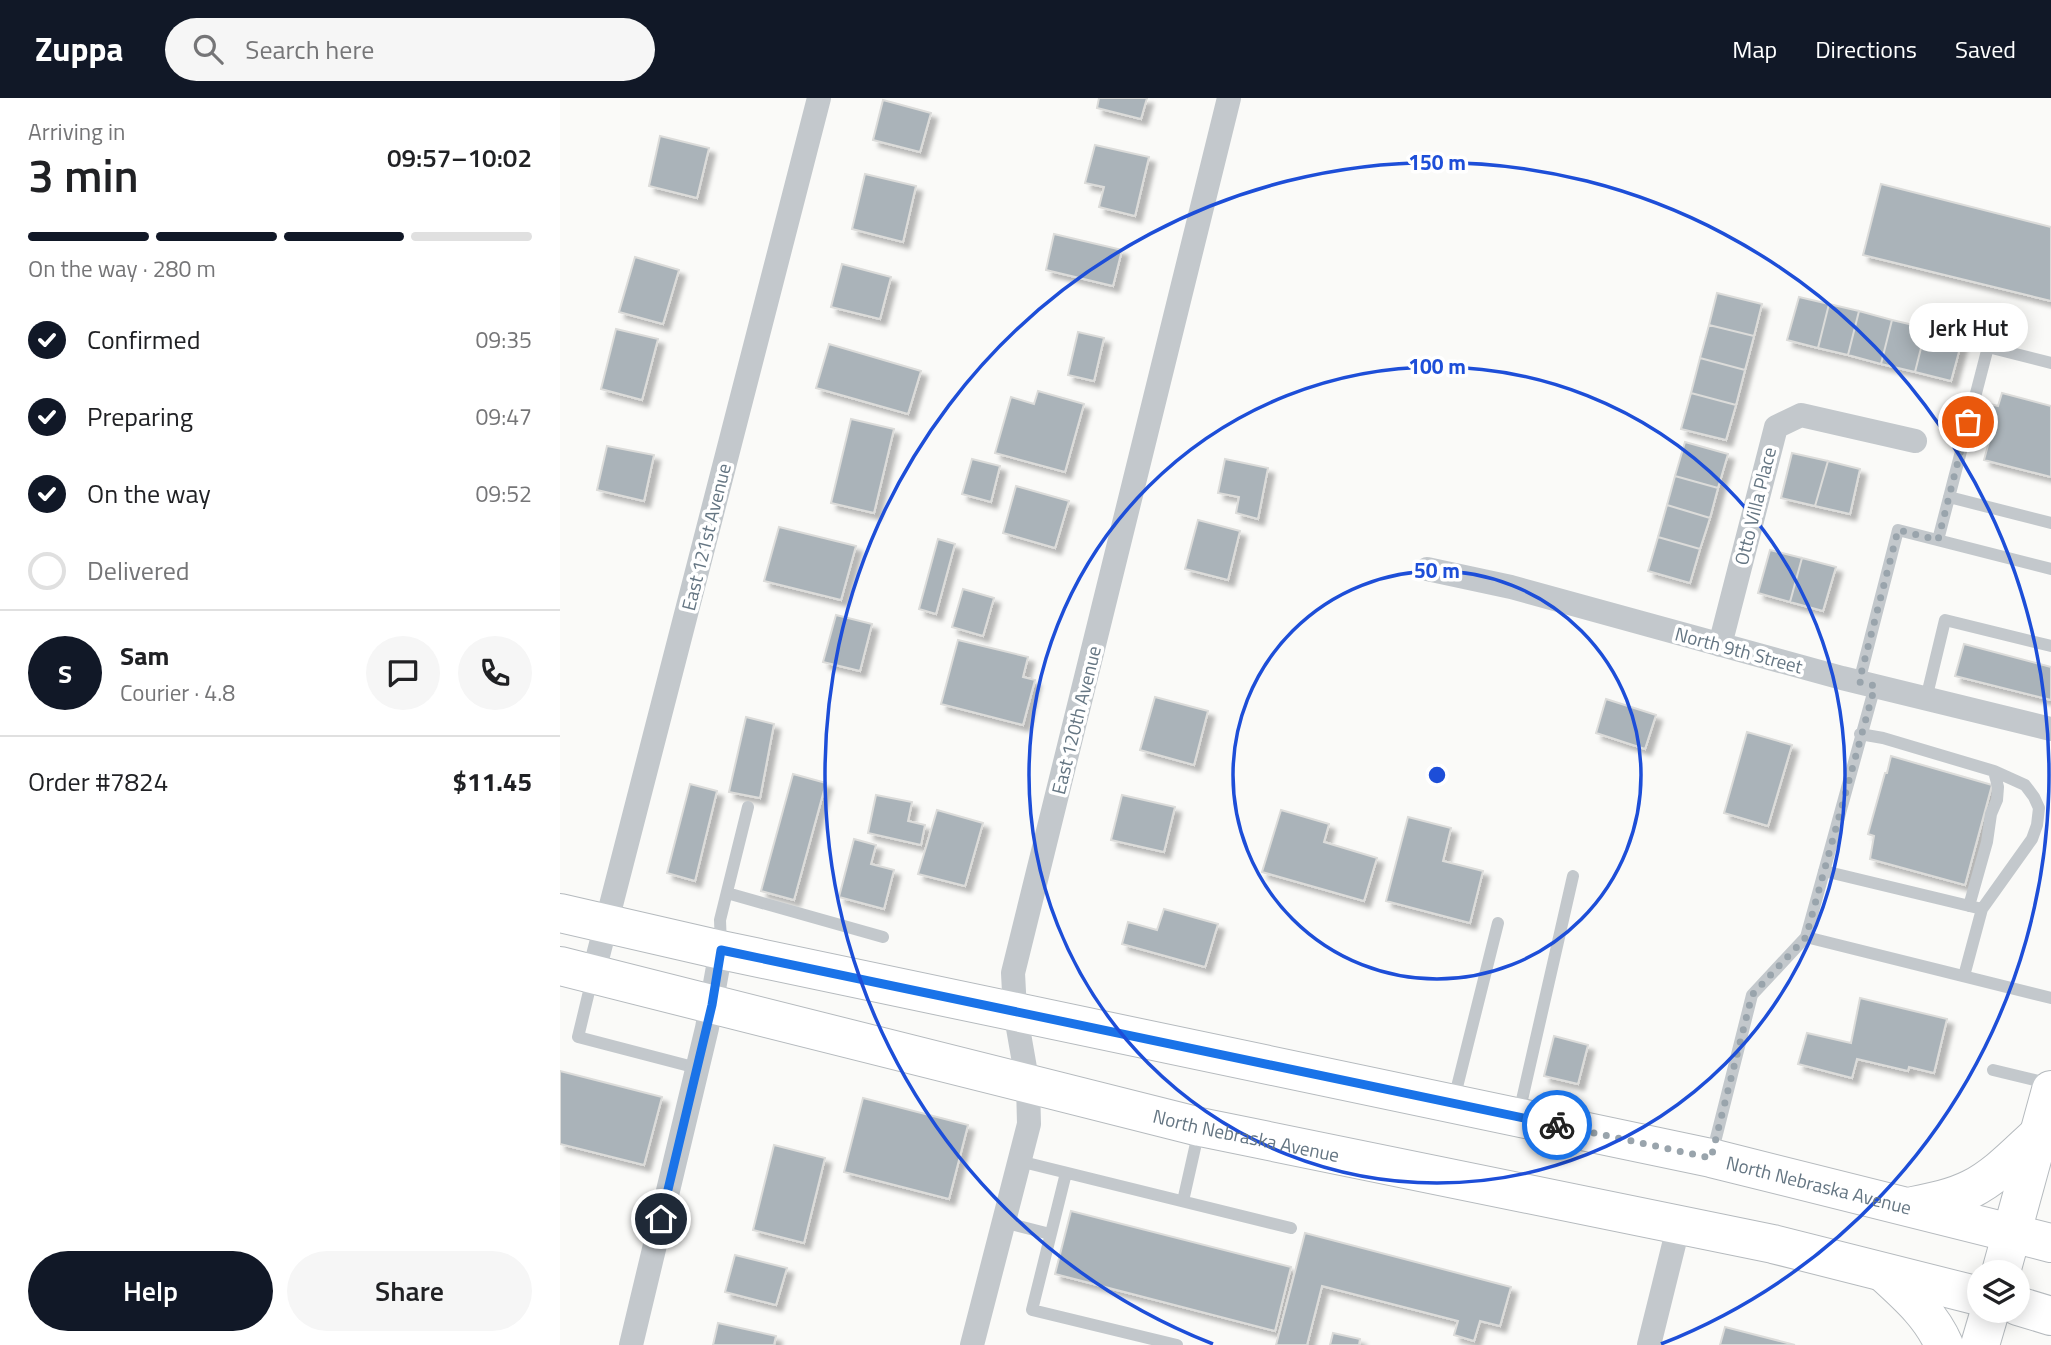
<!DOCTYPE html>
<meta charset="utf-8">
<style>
:root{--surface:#fff;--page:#f6f6f6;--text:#202124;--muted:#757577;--line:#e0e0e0;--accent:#111827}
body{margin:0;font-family:"Titillium Web",sans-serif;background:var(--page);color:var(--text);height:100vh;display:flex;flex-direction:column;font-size:26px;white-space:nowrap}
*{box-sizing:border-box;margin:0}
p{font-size:23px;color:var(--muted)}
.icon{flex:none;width:38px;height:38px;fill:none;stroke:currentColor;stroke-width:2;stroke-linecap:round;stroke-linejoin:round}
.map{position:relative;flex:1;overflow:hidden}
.side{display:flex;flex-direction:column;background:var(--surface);width:560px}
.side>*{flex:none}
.tools{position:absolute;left:1407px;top:1162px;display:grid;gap:14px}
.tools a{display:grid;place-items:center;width:63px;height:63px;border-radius:50%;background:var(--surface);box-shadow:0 4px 18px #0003;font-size:35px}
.pin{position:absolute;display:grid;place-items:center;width:60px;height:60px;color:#fff;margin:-30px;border:4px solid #fff;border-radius:50%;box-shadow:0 2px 7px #0007}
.courier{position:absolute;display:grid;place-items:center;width:70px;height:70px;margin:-35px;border:5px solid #1a73e8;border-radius:50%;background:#fff;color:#222;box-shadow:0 2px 9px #0007}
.bubble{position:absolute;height:49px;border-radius:24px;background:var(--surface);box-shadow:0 4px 18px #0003;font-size:23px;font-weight:600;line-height:49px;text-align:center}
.headline em{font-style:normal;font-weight:600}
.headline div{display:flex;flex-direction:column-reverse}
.headline{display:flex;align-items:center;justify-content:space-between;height:119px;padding:0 28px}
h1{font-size:46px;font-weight:600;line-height:52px}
.bar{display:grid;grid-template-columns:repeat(4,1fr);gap:10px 7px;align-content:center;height:84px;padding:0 28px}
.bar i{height:9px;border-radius:5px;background:var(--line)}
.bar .selected{background:var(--accent)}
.bar p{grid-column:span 4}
.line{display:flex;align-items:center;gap:18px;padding:0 28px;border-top:2px solid var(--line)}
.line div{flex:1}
.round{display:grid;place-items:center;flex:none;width:74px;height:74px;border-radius:37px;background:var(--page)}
ol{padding:0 28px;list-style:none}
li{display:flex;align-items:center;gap:21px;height:77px}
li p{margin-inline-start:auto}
li .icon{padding:7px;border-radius:50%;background:var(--accent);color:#fff;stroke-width:4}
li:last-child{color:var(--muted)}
li i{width:38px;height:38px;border:4px solid var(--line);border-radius:50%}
.cta{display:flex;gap:14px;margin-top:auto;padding:14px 28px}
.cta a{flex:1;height:80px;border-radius:42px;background:var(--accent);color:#fff;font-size:28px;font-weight:600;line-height:80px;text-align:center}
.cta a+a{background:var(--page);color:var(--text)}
header{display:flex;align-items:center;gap:42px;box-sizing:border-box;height:98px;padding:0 35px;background:var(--accent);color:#fff}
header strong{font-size:33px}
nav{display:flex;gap:38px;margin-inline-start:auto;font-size:24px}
.search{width:490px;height:63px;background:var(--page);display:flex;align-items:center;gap:18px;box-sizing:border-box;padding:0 24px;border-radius:38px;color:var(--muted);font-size:26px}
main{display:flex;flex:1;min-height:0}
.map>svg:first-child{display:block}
</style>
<header>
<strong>Zuppa</strong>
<div class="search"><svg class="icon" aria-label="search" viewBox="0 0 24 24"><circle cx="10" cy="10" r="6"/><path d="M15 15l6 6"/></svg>Search here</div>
<nav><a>Map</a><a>Directions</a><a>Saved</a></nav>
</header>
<main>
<section class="side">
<div class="headline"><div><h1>3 min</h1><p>Arriving in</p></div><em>09:57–10:02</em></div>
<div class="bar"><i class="selected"></i><i class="selected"></i><i class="selected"></i><i></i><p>On the way · 280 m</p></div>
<ol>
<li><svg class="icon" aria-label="check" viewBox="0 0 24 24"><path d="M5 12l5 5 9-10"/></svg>Confirmed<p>09:35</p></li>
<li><svg class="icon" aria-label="check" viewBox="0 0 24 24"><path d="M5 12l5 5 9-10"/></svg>Preparing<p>09:47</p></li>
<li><svg class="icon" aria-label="check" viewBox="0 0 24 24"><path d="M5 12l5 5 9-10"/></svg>On the way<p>09:52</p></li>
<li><i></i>Delivered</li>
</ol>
<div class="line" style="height:126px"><b class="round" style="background:var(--accent);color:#fff">S</b><div><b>Sam</b><p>Courier · 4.8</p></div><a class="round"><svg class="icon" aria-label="chat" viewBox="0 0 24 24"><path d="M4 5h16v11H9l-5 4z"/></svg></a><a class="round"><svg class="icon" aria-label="phone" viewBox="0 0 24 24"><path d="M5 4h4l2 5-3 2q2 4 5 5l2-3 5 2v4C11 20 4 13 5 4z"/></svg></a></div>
<div class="line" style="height:91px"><div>Order #7824</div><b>$11.45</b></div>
<div class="cta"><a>Help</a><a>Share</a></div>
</section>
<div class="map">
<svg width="1491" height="1247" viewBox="0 0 1491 1247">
<defs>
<filter id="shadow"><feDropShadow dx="6" dy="6" stdDeviation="2" flood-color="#0004"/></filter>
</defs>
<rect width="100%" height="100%" fill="#fafaf8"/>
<path fill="#aab3b9" stroke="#dcdcda" stroke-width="2" filter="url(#shadow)" d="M539,0h48l-6,21 -44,-11z
M323,2l48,13 -11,39 -47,-12z
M100,38l49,12 -12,50 -48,-12z
M535,47l54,12 -14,59 -36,-9 5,-20 -19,-4z
M305,76l51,12 -13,56 -51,-13z
M1321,86l170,43v74l-188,-46z
M494,136l68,16 -9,36 -67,-16z
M75,159l44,13 -16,54 -44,-12z
M282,166l49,13 -11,42 -49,-12z
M1157,195l45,11 -8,32 -45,-11z
M1239,199l30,7 -11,44 -31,-8z
M1269,206l30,7 -11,44 -30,-7z
M1299,213l33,9 -11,44 -33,-9z
M1332,222l34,8 -11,44 -34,-8z
M1149,227l45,11 -9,34 -45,-12z
M1366,230l37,9 -12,44 -36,-9z
M56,231l42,10 -16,61 -41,-11z
M518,234l26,6 -10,43 -26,-6z
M269,246l92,27 -13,43 -92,-26z
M1140,260l45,12 -9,35 -45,-12z
M478,293l46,13 -19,68 -70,-19 16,-56 23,7z
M1131,295l45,12 -10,35 -45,-11z
M1442,295l49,13v71l-67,-17 6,-22 -17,-5 9,-31 16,4z
M291,321l43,10 -20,84 -43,-10z
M1125,344l43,12 -10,34 -43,-12z
M47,348l47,9 -10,46 -47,-11z
M1232,355l36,8 -13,45 -34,-8z
M412,361l28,7 -9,36 -29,-8z
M665,361l43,9 -10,51 -22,-6 3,-16 -21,-4z
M1268,363l32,8 -10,45 -35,-8z
M1115,378l43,12 -8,30 -43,-13z
M456,388l53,15 -14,47 -52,-15z
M1107,407l43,13 -10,31 -42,-12z
M638,422l42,11 -12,49 -43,-11z
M219,429l77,19 -15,54 -77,-19z
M1098,439l42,12 -10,34 -42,-12z
M378,441l17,5 -19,70 -17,-5z
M1210,452l32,8 -12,44 -32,-9z
M1242,460l34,9 -13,44 -33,-9z
M403,491l31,9 -11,38 -31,-9z
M276,517l36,9 -12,47 -37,-9z
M398,542l70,17 -5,20 12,3 -12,45 -82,-21z
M1404,546l87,23v33l-96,-24z
M595,599l53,14 -14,54 -54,-15z
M1046,601l50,16 -11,34 -49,-16z
M186,619l28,7 -14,74 -31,-6z
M1187,634l45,13 -24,81 -44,-13z
M1331,658l101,29 -27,100 -95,-26 4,-23 -6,-2 17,-61h2z
M233,676l33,9 -32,117 -33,-9z
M130,686l27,7 -22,90 -28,-8z
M316,697l36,7 -4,19 17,4 -4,20 -53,-12z
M562,697l53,12 -11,45 -53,-12z
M377,712l46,13 -18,63 -47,-12z
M721,712l48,14 -5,18 53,16 -13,43 -102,-29z
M848,719l43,11 -8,33 40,10 -13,52 -84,-22z
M294,741l22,6 -5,19 23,6 -10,39 -45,-12z
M604,811l54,15 -13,43 -83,-23 6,-22 29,8z
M1300,900l87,21 -13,54 -25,-6 -1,4 -51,-12 -5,19 -54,-14 9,-31 44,10z
M994,938l34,9 -10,39 -34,-8z
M0,973l102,26 -18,68 -84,-21z
M303,1000l105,27 -19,74 -105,-27z
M214,1047l51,13 -21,85 -51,-13z
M511,1113l220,56 -16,64 -220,-57z
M745,1135l206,54 -11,39 -20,-5 -6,20 -20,-6 4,-14 -136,-35 -15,59h-31z
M175,1157l52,13 -11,37 -51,-13z
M158,1225l58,13 -2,9h-61z
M1165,1229l70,18h-75z
M773,1235l27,6 -1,6h-29z"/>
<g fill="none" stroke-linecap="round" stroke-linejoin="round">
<g stroke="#b5babe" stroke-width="40">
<g id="primary">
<path id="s1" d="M0,815l161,37 990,208 340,85"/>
<path id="s2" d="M0,868l640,161 573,117 206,52"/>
<path d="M1353,1108c20,-4 40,-8 58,-17 26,-13 47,-36 68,-55"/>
<path d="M1441,1174l50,-182"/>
<path d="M1324,1175c24,22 47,42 60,72"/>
<path d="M1458,1208l33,10"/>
<path d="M1420,1247l10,-34"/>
</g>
</g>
<path stroke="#c3c8cc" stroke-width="12" d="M1389,399l102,26
M1378,442l50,-193 63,16
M1299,584l39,-152 153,39
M1315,588l-69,251 245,61
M1366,601l19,-79 106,26
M1300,636l23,4 111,33 31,14 9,12 5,11 -2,17 -5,14 -50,70 -18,67
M1264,773l158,38
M167,795l156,44
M1409,808l18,-64 4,-28 6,-14 1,-13 -4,-16
M161,848l-1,-26 28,-113
M32,881l-14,58 119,31
M1433,972l58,14
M894,1001l44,-176
M959,1015l54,-237
M1152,1056l40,-159 54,-58
M459,1063l272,67
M506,1075l-34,137 145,35
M623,1103l16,-71
M443,1124l47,12"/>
<path stroke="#c3c8cc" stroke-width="24" d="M867,471l84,18 331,91 209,51
M1160,547l56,-218 25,-12 114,26
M33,877l226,-877
M71,1247l76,-317 14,-78
M412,1247l57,-221 -1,-39 -13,-74 -2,-38 216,-875
M1089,1247l30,-121"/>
<use href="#primary" stroke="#fff" stroke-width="38"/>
</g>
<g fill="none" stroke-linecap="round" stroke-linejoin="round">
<path stroke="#99a4ac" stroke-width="7" stroke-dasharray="0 12.6" d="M997,1027l154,33 41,-163 54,-58 69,-251 -16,-4 39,-152 40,10 30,-118"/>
<path stroke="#1a73e8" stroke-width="9" d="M101,1121l51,-214 9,-55 836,175"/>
</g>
<g fill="none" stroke="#1d4ed8" stroke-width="3.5">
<circle cx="877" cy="677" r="204"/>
<circle cx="877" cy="677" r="408"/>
<path d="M653 1246A612 612 0 1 1 1101 1246"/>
</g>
<g text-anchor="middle" stroke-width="7" stroke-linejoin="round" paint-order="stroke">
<g font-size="19" fill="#657683" stroke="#fff">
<text transform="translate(1195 408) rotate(-76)" y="7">Otto Villa Place</text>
<text transform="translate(146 439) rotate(-76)" y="7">East 121st Avenue</text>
<text transform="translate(1179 552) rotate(15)" y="7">North 9th Street</text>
<text transform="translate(516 622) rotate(-76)" y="7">East 120th Avenue</text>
<text dy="7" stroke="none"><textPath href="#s2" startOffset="707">North Nebraska Avenue</textPath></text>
<text dy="7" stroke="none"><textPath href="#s1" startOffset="1288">North Nebraska Avenue</textPath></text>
</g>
</g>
<circle cx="877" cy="677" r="10" fill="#1d4ed8" stroke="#fff" stroke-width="3.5"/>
<g font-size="21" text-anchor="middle" font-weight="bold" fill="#1d4ed8" stroke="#fff" stroke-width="7" stroke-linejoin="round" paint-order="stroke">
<text x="877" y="72">150 m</text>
<text x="877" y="276">100 m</text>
<text x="877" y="480">50 m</text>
</g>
</svg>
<div class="tools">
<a><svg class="icon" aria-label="layers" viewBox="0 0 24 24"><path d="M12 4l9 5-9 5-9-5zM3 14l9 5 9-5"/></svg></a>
</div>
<div class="pin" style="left:1408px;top:324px;background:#ea580c"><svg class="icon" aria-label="bag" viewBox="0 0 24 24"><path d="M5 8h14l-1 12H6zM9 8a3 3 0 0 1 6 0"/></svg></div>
<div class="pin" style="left:101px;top:1121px;background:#1f2937"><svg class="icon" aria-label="home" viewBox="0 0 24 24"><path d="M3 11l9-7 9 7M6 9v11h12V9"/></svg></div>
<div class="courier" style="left:997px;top:1027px"><svg class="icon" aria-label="bike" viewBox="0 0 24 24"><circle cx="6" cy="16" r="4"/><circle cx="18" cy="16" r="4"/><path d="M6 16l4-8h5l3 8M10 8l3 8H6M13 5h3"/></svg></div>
<div class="bubble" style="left:1349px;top:205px;width:119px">Jerk Hut</div>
</div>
</main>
